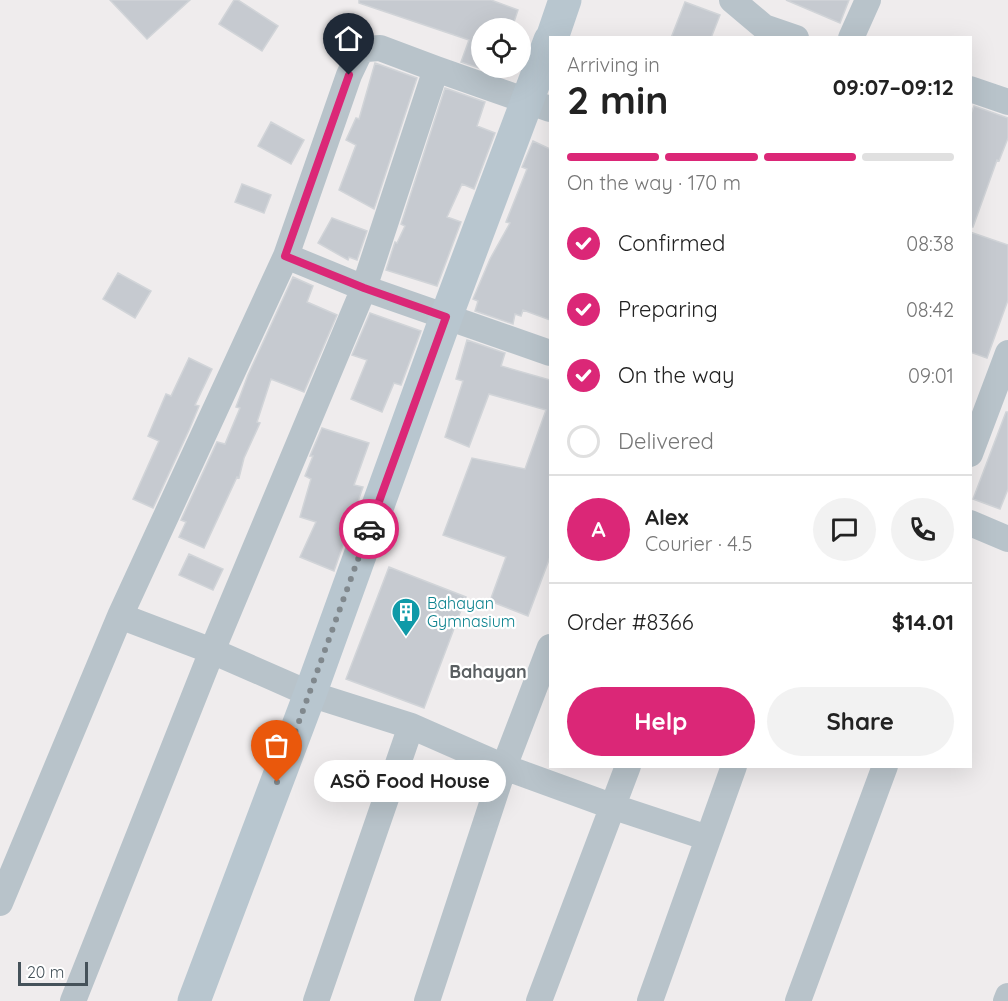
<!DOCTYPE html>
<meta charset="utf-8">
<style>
:root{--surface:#fff;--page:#f2f2f2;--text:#222;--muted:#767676;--line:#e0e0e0;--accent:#db2777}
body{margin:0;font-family:Quicksand,sans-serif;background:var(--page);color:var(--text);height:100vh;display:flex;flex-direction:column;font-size:22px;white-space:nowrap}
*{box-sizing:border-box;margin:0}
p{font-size:20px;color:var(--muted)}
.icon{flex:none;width:33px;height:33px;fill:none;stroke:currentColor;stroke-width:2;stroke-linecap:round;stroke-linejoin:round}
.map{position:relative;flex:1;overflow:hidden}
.drawer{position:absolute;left:549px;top:36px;width:423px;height:732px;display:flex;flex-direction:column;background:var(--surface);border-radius:0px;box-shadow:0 6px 24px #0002}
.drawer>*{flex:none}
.fabs{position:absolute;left:471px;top:18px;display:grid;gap:12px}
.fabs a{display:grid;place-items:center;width:60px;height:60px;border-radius:50%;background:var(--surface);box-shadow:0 6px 24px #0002;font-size:30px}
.scale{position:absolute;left:18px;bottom:15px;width:70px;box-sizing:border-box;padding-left:6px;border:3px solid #45525a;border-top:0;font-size:16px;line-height:21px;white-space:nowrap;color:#45525a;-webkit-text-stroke:4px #fff;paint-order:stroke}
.pin{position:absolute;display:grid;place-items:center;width:51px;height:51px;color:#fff;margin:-62px -26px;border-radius:50% 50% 50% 0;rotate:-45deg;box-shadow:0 0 6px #0007}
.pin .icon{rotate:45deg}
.courier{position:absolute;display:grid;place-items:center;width:60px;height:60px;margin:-30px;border:4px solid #db2777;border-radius:50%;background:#fff;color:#222;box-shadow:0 2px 8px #0007}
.bubble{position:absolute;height:42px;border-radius:21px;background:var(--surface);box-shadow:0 6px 24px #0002;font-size:20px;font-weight:700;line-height:42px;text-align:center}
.head em{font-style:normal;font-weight:700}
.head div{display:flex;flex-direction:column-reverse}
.head{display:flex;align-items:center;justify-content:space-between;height:102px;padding:0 18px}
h1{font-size:39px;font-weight:700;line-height:45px}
.bar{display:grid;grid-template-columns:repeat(4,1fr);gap:9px 6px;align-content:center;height:72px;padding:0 18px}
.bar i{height:8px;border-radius:4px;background:var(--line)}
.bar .active{background:var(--accent)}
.bar p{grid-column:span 4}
.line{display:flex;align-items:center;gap:15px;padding:0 18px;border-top:2px solid var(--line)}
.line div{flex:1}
.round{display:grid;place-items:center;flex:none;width:63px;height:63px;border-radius:32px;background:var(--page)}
ol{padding:0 18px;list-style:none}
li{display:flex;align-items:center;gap:18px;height:66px}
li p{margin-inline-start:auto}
li .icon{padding:6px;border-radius:50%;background:var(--accent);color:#fff;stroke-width:4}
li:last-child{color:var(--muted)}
li i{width:33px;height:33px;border:3px solid var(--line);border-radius:50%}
.primary-button{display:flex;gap:12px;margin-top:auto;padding:12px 18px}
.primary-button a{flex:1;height:69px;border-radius:36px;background:var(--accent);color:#fff;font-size:24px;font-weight:700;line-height:69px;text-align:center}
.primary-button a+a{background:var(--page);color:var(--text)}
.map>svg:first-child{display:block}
</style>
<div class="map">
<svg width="1008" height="1001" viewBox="0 0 1008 1001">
<rect width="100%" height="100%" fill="#efeced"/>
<path fill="#c6cad0" stroke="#d1d4d8" stroke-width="1.5" d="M110,0h80l-43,39z
M234,0h4l40,26 -16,25 -43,-27z
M359,0h132l27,10 -6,18h-30v41l-21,-7 8,-22 -110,-37z
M786,0h63l-9,23z
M685,2l35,13 -9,23h-40z
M375,63l42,15 -43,131 -35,-19 17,-45 -10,-5 10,-22 3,1z
M445,88l40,14 -8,24 18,7 -21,56 -12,-5 -15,33 14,5 -24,64 -51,-16 9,-28 2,1 8,-17 -4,-2z
M974,106l34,12v20l-9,23 -2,-1 -24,67h-3v-111z
M271,122l33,18 -13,24 -33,-18z
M533,141l17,8v171l-27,-10 -2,6 -6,-2 -2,10 -38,-13 3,-10 -5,-2 17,-40 20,-36 -4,-1 21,-53 -5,-2z
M242,184l29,11 -7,18 -29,-11z
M332,218l35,13 -10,29 -8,-3 -1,3 -30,-17z
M970,232l38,13v55l-21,58 -17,-6z
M118,273l33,18 -16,27 -32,-19z
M293,277l20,9 -6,16 30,13 -33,77 -33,-13 -14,43 3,1 -16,35 -5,20 -2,-1 -33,71 -25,-11 7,-15 -5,-2 36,-78 8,2 15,-36 -4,-1 12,-32z
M370,313l51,18 -20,54 -7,-2 -12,29 -31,-13 16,-39 -15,-5z
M467,340l38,13 -4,13 49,14v177l-22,59 -38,-15 16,-44 -63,-22 29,-77 53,11 21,-59 -57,-16 -20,53 -24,-10 18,-56 -7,-2z
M189,358l23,11 -17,36 4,1 -10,24 -36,78 -20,-9 26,-58 -11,-5 18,-42 5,2z
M1006,412h2v77l-8,20 -27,-10z
M322,428l47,15 -15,42 9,2 -29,84 -34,-14 16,-35 -16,-5 11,-38 -6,-3 8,-20h-3z
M189,554l34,15 -10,21 -34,-15z
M389,567l77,30 -42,111 -78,-29z"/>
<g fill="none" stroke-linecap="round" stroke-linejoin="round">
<path stroke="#b8c3ca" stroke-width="26" d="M732,0l32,27 32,11
M851,38l17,-38
M970,89l38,13
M286,256l78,32 186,65
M970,454l38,-101
M970,523l38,16
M120,616l92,35 98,43 101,32 93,41 110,40 94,31
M0,903l120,-287 166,-360 63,-181 10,-21 7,-5 14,-1 56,21 114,40
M73,1001l139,-350 152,-363 72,-219
M316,1001l95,-275
M427,1001l77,-234 46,-120
M539,1001l89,-235
M650,1001l84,-235
M798,1001l87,-235
M1006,1001l2,-5"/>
<path stroke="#b8c6cf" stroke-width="33" d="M552,38l13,-38
M194,1001l116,-307 136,-377 104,-277"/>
</g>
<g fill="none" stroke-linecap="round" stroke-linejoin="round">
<path stroke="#80888d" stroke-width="6" stroke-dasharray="0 10.8" d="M277,782l92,-253"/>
<path stroke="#db2777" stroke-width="8" d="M349,75l-64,181 79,32 82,29 -77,212"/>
</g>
<defs>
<g id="building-pin" transform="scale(1.5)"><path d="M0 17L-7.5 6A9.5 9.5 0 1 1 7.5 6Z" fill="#0f9aa8" stroke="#fff"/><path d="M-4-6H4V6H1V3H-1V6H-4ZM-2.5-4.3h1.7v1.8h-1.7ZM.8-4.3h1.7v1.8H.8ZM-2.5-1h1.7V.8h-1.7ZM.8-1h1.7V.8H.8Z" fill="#fff"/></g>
</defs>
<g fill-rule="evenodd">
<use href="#building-pin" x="406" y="612"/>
</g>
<g text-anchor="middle" stroke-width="4.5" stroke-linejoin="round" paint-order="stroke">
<g font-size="16" fill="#0d838f" stroke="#fff" text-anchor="start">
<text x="427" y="609">Bahayan<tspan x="427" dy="18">Gymnasium</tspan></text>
</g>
<g font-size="18" font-weight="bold" fill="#595e61" stroke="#fff">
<text x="488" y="678">Bahayan</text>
</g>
</g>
</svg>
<div class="fabs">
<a><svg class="icon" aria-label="locate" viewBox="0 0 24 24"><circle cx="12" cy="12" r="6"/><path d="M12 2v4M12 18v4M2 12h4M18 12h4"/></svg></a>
</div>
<div class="scale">20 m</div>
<div class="pin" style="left:277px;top:782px;background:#ea580c"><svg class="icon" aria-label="bag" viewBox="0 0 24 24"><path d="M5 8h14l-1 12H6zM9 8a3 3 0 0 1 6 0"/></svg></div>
<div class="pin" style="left:349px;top:75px;background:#1f2937"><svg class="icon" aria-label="home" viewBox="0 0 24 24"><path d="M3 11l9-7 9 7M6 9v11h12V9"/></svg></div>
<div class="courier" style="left:369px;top:529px"><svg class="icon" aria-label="car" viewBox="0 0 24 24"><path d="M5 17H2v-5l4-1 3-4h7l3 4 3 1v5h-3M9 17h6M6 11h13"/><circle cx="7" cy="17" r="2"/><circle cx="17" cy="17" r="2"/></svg></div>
<div class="bubble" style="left:314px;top:760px;width:192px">ASÖ Food House</div>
<section class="drawer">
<div class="head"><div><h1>2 min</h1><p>Arriving in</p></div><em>09:07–09:12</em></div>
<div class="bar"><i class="active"></i><i class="active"></i><i class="active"></i><i></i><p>On the way · 170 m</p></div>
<ol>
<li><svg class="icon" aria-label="check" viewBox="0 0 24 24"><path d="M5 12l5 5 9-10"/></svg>Confirmed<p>08:38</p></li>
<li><svg class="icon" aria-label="check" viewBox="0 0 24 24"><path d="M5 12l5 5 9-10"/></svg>Preparing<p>08:42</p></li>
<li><svg class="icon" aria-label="check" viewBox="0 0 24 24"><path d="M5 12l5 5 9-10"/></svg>On the way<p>09:01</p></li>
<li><i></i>Delivered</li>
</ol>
<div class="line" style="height:108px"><b class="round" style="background:var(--accent);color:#fff">A</b><div><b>Alex</b><p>Courier · 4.5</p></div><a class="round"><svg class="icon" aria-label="chat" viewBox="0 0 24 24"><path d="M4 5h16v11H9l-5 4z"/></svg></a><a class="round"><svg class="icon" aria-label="phone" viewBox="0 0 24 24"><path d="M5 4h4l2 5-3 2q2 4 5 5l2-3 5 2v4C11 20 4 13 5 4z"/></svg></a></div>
<div class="line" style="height:78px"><div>Order #8366</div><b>$14.01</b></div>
<div class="primary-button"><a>Help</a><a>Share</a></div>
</section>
</div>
